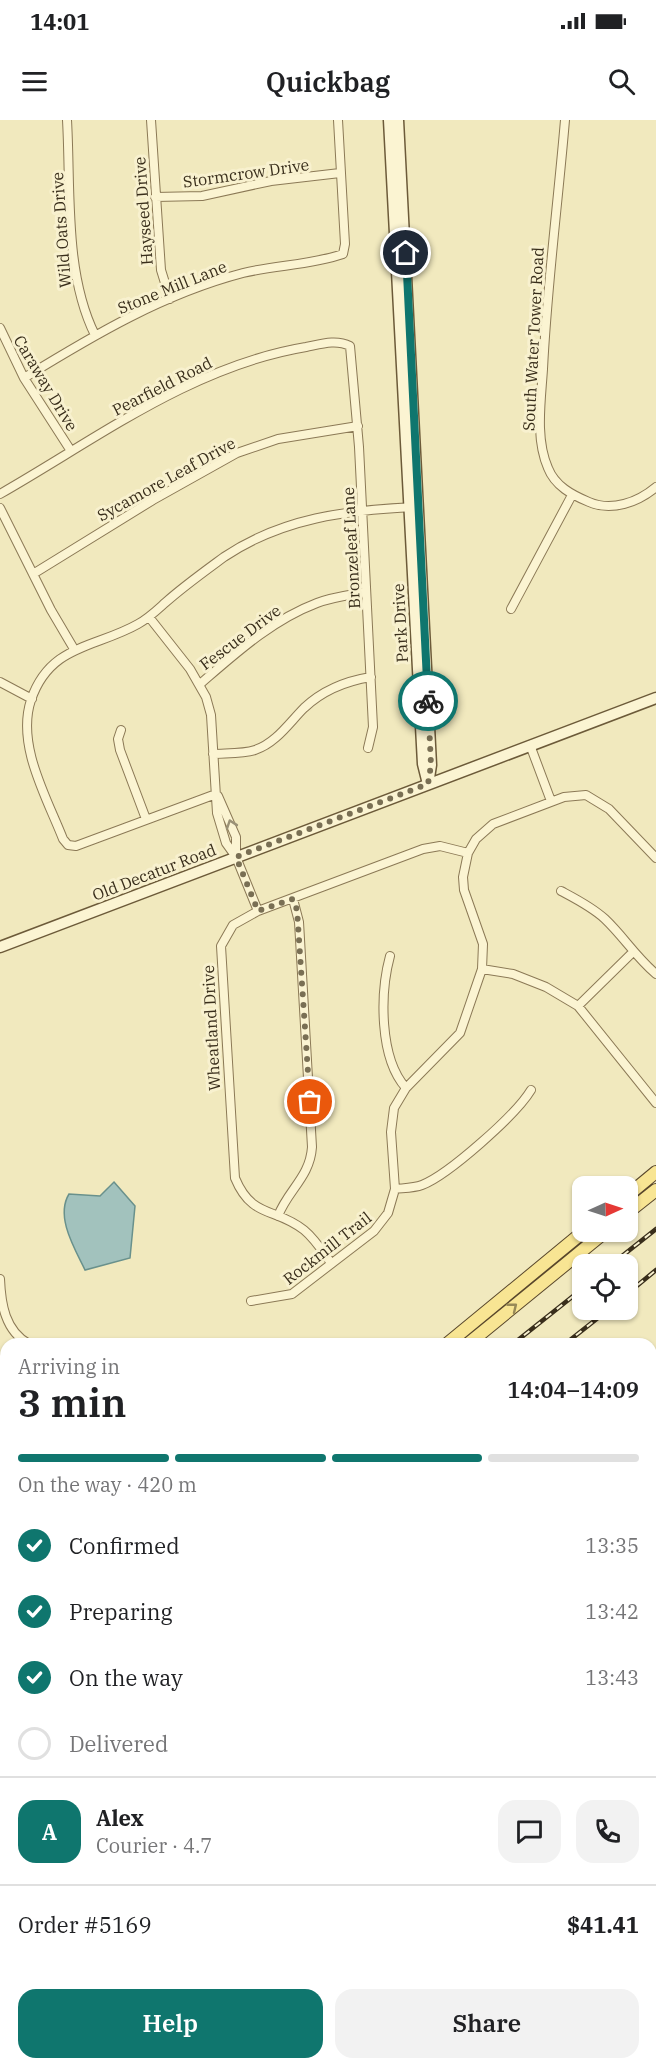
<!DOCTYPE html>
<meta charset="utf-8">
<style>
:root{--surface:#fff;--page:#f2f2f2;--text:#202124;--muted:#757577;--line:#e0e0e0;--accent:#0f766e}
body{margin:0;font-family:"IBM Plex Serif",serif;background:var(--page);color:var(--text);height:100vh;display:flex;flex-direction:column;font-size:22px;white-space:nowrap}
*{box-sizing:border-box;margin:0}
p{font-size:20px;color:var(--muted)}
.icon{flex:none;width:33px;height:33px;fill:none;stroke:currentColor;stroke-width:2;stroke-linecap:round;stroke-linejoin:round}
.map{position:relative;flex:1;overflow:hidden}
.side{position:absolute;left:0px;top:1218px;width:657px;height:732px;display:flex;flex-direction:column;background:var(--surface);border-radius:18px 18px 0 0;box-shadow:0 2px 4px #0004}
.side>*{flex:none}
.needle{width:39px;rotate:87deg}
.fabs{position:absolute;left:572px;top:1056px;display:grid;gap:12px}
.fabs a{display:grid;place-items:center;width:66px;height:66px;border-radius:12px;background:var(--surface);box-shadow:0 2px 4px #0004;font-size:30px}
.pin{position:absolute;display:grid;place-items:center;width:51px;height:51px;color:#fff;margin:-26px;border:3px solid #fff;border-radius:50%;box-shadow:0 2px 6px #0007}
.courier{position:absolute;display:grid;place-items:center;width:60px;height:60px;margin:-30px;border:4px solid #0f766e;border-radius:50%;background:#fff;color:#222;box-shadow:0 2px 8px #0007}
.head em{font-style:normal;font-weight:600}
.head div{display:flex;flex-direction:column-reverse}
.head{display:flex;align-items:center;justify-content:space-between;height:102px;padding:0 18px}
h1{font-size:39px;font-weight:600;line-height:45px}
.bar{display:grid;grid-template-columns:repeat(4,1fr);gap:9px 6px;align-content:center;height:72px;padding:0 18px}
.bar i{height:8px;border-radius:4px;background:var(--line)}
.bar .selected{background:var(--accent)}
.bar p{grid-column:span 4}
.line{display:flex;align-items:center;gap:15px;padding:0 18px;border-top:2px solid var(--line)}
.line div{flex:1}
.round{display:grid;place-items:center;flex:none;width:63px;height:63px;border-radius:18px;background:var(--page)}
ol{padding:0 18px;list-style:none}
li{display:flex;align-items:center;gap:18px;height:66px}
li p{margin-inline-start:auto}
li .icon{padding:6px;border-radius:50%;background:var(--accent);color:#fff;stroke-width:4}
li:last-child{color:var(--muted)}
li i{width:33px;height:33px;border:3px solid var(--line);border-radius:50%}
.button{display:flex;gap:12px;margin-top:auto;padding:12px 18px}
.button a{flex:1;height:69px;border-radius:18px;background:var(--accent);color:#fff;font-size:24px;font-weight:600;line-height:69px;text-align:center}
.button a+a{background:var(--page);color:var(--text)}
.status{display:flex;justify-content:space-between;align-items:center;height:42px;padding:0 30px;background:var(--surface);direction:ltr}
.status svg{height:16px;fill:currentColor}
header{display:flex;justify-content:space-between;align-items:center;height:78px;padding:0 18px;background:var(--surface);font-size:27px;font-weight:600}
.map>svg:first-child{display:block}
</style>
<div class="status"><b>14:01</b><svg viewBox="0 0 49 12"><path d="M0 12V9h3v3zM5 12V6h3v6zM10 12V3h3v9zM15 12V0h3v12zM26 1h20v11H26zM47 4h2v5h-2z"/></svg></div>
<header><svg class="icon" aria-label="menu" viewBox="0 0 24 24"><path d="M4 6h16M4 12h16M4 18h16"/></svg>Quickbag<svg class="icon" aria-label="search" viewBox="0 0 24 24"><circle cx="10" cy="10" r="6"/><path d="M15 15l6 6"/></svg></header>
<div class="map">
<svg width="656" height="1950" viewBox="0 0 656 1950">
<rect width="100%" height="100%" fill="#f1e9be"/>
<path fill="#a2c2bd" stroke="#69918c" stroke-width="1.5" d="M114,1062l21,24 -5,52 -45,12c-10,-21 -30,-53 -16,-76l31,2z"/>
<g fill="none" stroke-linecap="round" stroke-linejoin="round">
<g stroke="#8b7956" stroke-width="10">
<path id="street" d="M67,0c4,69 -3,153 28,215
M151,0l10,150 9,29
M565,0c-7,83 -18,166 -22,249 -2,32 -8,69 5,99 7,18 24,27 41,34 23,10 49,0 67,-15
M155,77l47,-1 69,-15 69,-8
M0,208l24,50 47,73
M24,258c70,-43 139,-84 219,-105 33,-8 68,-8 100,-19l2,-10 -7,-124
M0,374c98,-56 192,-128 306,-147 15,-3 30,-8 44,-1l9,101 14,280 -5,21
M0,388l51,102 23,39
M33,454l120,-74 84,-47 41,-14 80,-13
M511,489l61,-114
M149,497l41,52 16,28 5,18 6,98 9,30 10,14 22,54
M0,562l32,17
M200,564c36,-31 72,-64 117,-81 15,-6 33,-8 49,-11
M121,610l-3,9 2,11 26,69
M530,625l21,56
M213,634c13,-1 30,0 42,-4 21,-7 34,-27 49,-42 19,-18 42,-27 67,-31
M216,674l-140,52 -8,-1 -5,-6c-16,-41 -47,-94 -32,-139 19,-56 65,-52 107,-76 11,-6 19,-14 28,-22 18,-16 39,-31 58,-45 58,-39 123,-47 191,-50
M218,676l18,41v19
M561,771c15,8 31,16 44,28 18,17 31,38 51,55
M390,836c-10,37 -11,102 16,132
M482,849l31,5 33,13 32,19 78,97
M578,886l54,-53
M395,1069c9,-1 19,-1 27,-4 26,-10 94,-70 109,-95
M278,1096c10,-26 32,-39 34,-69l-13,-225 -6,-23
M331,1143c-8,-11 -16,-24 -27,-33 -29,-23 -52,-11 -69,-52l-14,-232 12,-21 25,-14 165,-62 17,-3 28,7
M0,1159c1,25 5,52 29,65
M251,1181l41,-7 82,-63 14,-18 7,-24 -4,-57 3,-24 12,-20 54,-55 22,-64 1,-25 -19,-54 -1,-13 5,-24 8,-14 17,-15 71,-27 22,-2 23,14 47,49
M651,1587l5,-3
M651,1658l5,11
M0,1732l6,-5
M0,1856l6,7
M651,1865l5,-3
M0,1902h6
M195,1944v6
M542,1944l1,6
M314,1950v-6"/>
</g>
<g stroke="#6c5a39" stroke-width="13">
<path id="secondary" d="M389,0l34,644 5,20
M398,0l33,645 -2,13
M0,827l656,-249
M651,1469l5,-5
M88,1950l2,-6
M103,1950l2,-6"/>
</g>
<g stroke="#58462b" stroke-width="14">
<path id="primary" d="M627,1076l29,-24
M627,1093l29,-23
M447,1224l136,-112
M468,1224l137,-112
M0,1590l6,-5
M0,1608l6,-5"/>
</g>
<use href="#street" stroke="#fbf4d2" stroke-width="8"/>
<use href="#secondary" stroke="#fbf4d2" stroke-width="10"/>
<use href="#primary" stroke="#f8e593" stroke-width="12"/>
<g stroke="#392e1b" stroke-width="4.5">
<path id="rail" d="M612,1144l44,-35
M627,1174l29,-24
M513,1224l69,-55
M565,1224l43,-34
M0,1645l6,-5
M0,1683l6,-4"/>
</g>
<use href="#rail" stroke="#f8f1cf" stroke-width="2" stroke-dasharray="7" stroke-linecap="butt"/>
</g>
<defs><path id="oneway-chevron" d="M-2-3.5L2.5 0L-2 3.5" fill="none" stroke-width="1.6" stroke-linecap="round" stroke-linejoin="round" transform="scale(1.5)"/></defs>
<use stroke="#9a9176" href="#oneway-chevron" transform="translate(231 704) rotate(-109)"/>
<use stroke="#988a57" href="#oneway-chevron" transform="translate(513 1187) rotate(-39)"/>
<g fill="none" stroke-linecap="round" stroke-linejoin="round">
<path stroke="#796f54" stroke-width="6" stroke-dasharray="0 10.8" d="M310,982l-13,-192 -4,-11 -35,12 -22,-54 192,-73 3,-19 -3,-64"/>
<path stroke="#0f766e" stroke-width="8" d="M406,133l22,448"/>
</g>
<g text-anchor="middle" stroke-width="6" stroke-linejoin="round" paint-order="stroke">
<g font-size="16" fill="#392e1b" stroke="#f8f1cf">
<text transform="translate(246 53) rotate(-8)" y="6">Stormcrow Drive</text>
<text transform="translate(143 91) rotate(-94)" y="6">Hayseed Drive</text>
<text transform="translate(61 110) rotate(-94)" y="6">Wild Oats Drive</text>
<text transform="translate(172 167) rotate(-22)" y="6">Stone Mill Lane</text>
<text transform="translate(533 219) rotate(-87)" y="6">South Water Tower Road</text>
<text transform="translate(46 263) rotate(59)" y="6">Caraway Drive</text>
<text transform="translate(162 266) rotate(-27)" y="6">Pearfield Road</text>
<text transform="translate(166 359) rotate(-29)" y="6">Sycamore Leaf Drive</text>
<text transform="translate(351 428) rotate(-93)" y="6">Bronzeleaf Lane</text>
<text transform="translate(400 503) rotate(-93)" y="6">Park Drive</text>
<text transform="translate(240 517) rotate(-37)" y="6">Fescue Drive</text>
<text transform="translate(154 752) rotate(-21)" y="6">Old Decatur Road</text>
<text transform="translate(211 908) rotate(-93)" y="6">Wheatland Drive</text>
<text transform="translate(327 1128) rotate(-38)" y="6">Rockmill Trail</text>
</g>
</g>
</svg>
<div class="fabs">
<a><svg class="needle" viewBox="-14 -14 28 28"><path d="M0-13l5 13h-10z" fill="#e53935"/><path d="M0 13l5-13h-10z" fill="#757577"/></svg></a>
<a><svg class="icon" aria-label="locate" viewBox="0 0 24 24"><circle cx="12" cy="12" r="6"/><path d="M12 2v4M12 18v4M2 12h4M18 12h4"/></svg></a>
</div>
<div class="pin" style="left:310px;top:982px;background:#ea580c"><svg class="icon" aria-label="bag" viewBox="0 0 24 24"><path d="M5 8h14l-1 12H6zM9 8a3 3 0 0 1 6 0"/></svg></div>
<div class="pin" style="left:406px;top:133px;background:#1f2937"><svg class="icon" aria-label="home" viewBox="0 0 24 24"><path d="M3 11l9-7 9 7M6 9v11h12V9"/></svg></div>
<div class="courier" style="left:428px;top:581px"><svg class="icon" aria-label="bike" viewBox="0 0 24 24"><circle cx="6" cy="16" r="4"/><circle cx="18" cy="16" r="4"/><path d="M6 16l4-8h5l3 8M10 8l3 8H6M13 5h3"/></svg></div>
<section class="side">
<div class="head"><div><h1>3 min</h1><p>Arriving in</p></div><em>14:04–14:09</em></div>
<div class="bar"><i class="selected"></i><i class="selected"></i><i class="selected"></i><i></i><p>On the way · 420 m</p></div>
<ol>
<li><svg class="icon" aria-label="check" viewBox="0 0 24 24"><path d="M5 12l5 5 9-10"/></svg>Confirmed<p>13:35</p></li>
<li><svg class="icon" aria-label="check" viewBox="0 0 24 24"><path d="M5 12l5 5 9-10"/></svg>Preparing<p>13:42</p></li>
<li><svg class="icon" aria-label="check" viewBox="0 0 24 24"><path d="M5 12l5 5 9-10"/></svg>On the way<p>13:43</p></li>
<li><i></i>Delivered</li>
</ol>
<div class="line" style="height:108px"><b class="round" style="background:var(--accent);color:#fff">A</b><div><b>Alex</b><p>Courier · 4.7</p></div><a class="round"><svg class="icon" aria-label="chat" viewBox="0 0 24 24"><path d="M4 5h16v11H9l-5 4z"/></svg></a><a class="round"><svg class="icon" aria-label="phone" viewBox="0 0 24 24"><path d="M5 4h4l2 5-3 2q2 4 5 5l2-3 5 2v4C11 20 4 13 5 4z"/></svg></a></div>
<div class="line" style="height:78px"><div>Order #5169</div><b>$41.41</b></div>
<div class="button"><a>Help</a><a>Share</a></div>
</section>
</div>
